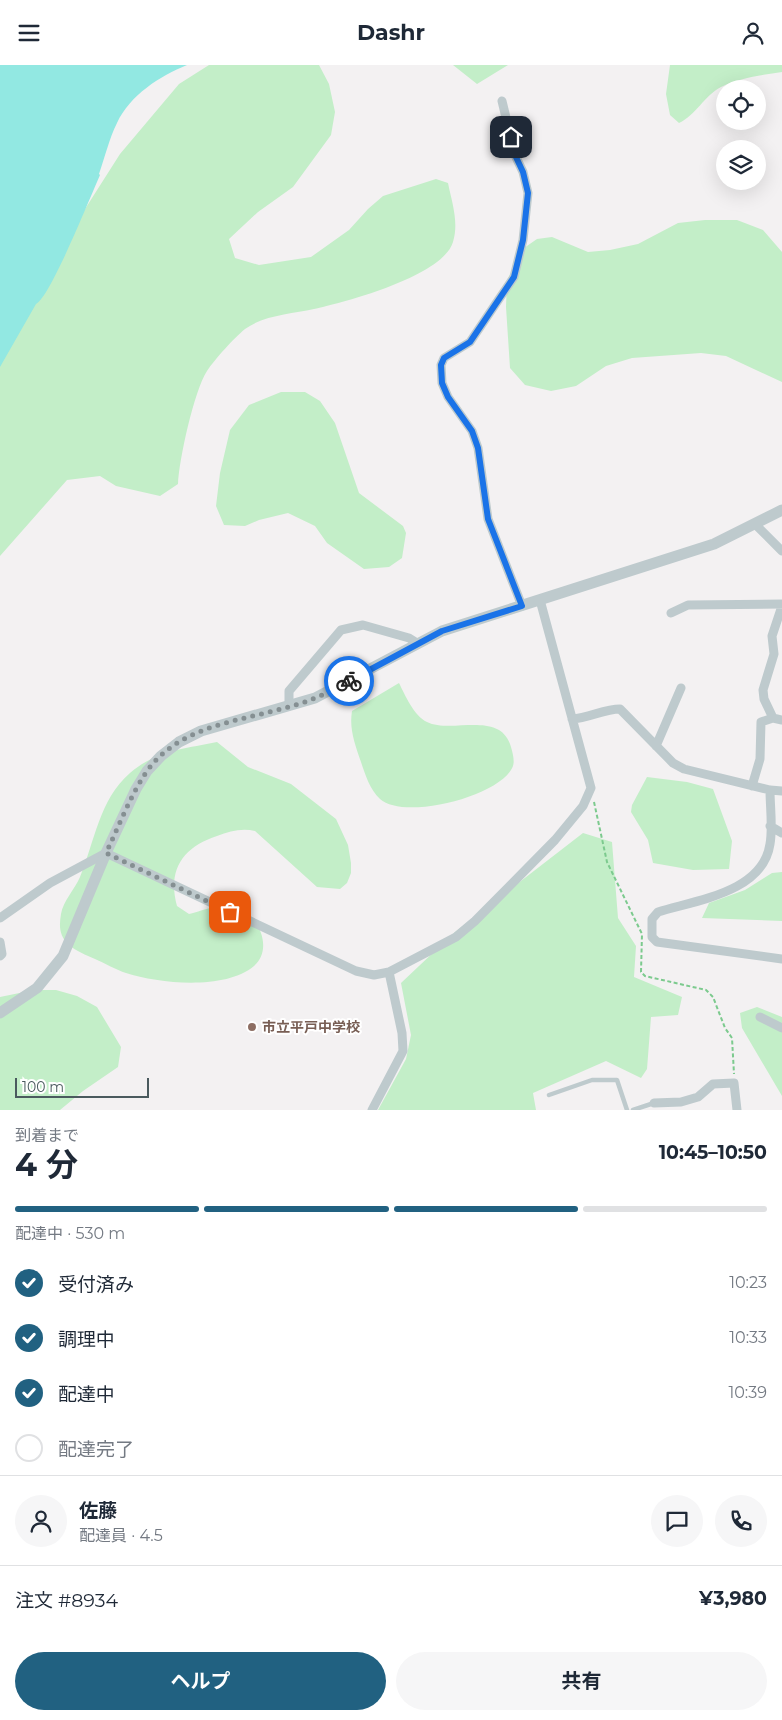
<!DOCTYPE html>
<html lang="ja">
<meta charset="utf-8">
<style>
:root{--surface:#fff;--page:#f6f6f7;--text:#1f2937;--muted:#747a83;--line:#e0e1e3;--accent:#216181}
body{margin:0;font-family:Montserrat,"Noto Sans JP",sans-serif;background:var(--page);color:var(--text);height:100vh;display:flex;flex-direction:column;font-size:19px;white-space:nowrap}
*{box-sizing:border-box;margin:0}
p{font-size:16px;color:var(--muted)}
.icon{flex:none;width:28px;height:28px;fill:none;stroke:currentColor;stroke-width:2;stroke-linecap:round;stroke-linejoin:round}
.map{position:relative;height:1045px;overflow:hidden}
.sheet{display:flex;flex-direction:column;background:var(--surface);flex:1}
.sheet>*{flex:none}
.controls{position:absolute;left:716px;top:15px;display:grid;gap:10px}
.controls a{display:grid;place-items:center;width:50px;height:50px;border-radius:50%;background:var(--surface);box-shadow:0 5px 20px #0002;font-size:25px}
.scale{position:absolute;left:15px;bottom:12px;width:134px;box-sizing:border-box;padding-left:5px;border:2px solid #4a5a5e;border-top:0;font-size:14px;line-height:18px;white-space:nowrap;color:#4a5a5e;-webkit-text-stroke:4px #fff;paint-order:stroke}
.pin{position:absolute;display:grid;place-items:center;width:42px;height:42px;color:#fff;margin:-21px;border-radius:10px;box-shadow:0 2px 8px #0006}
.courier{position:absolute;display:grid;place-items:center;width:50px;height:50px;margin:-25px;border:4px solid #1a73e8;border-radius:50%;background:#fff;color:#222;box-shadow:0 1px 6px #0007}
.overview em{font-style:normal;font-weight:700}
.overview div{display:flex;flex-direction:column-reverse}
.overview{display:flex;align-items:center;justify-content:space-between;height:85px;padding:0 15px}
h1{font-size:32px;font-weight:700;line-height:38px}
.bar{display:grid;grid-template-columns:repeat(4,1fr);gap:8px 5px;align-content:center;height:60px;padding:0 15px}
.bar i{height:6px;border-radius:4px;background:var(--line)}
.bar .active{background:var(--accent)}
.bar p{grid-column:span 4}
.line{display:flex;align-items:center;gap:12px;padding:0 15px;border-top:1px solid var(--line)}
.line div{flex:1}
.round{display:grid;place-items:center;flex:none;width:52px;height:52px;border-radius:26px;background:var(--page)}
ol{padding:0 15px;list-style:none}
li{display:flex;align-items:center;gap:15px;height:55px}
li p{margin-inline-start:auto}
li .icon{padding:5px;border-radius:50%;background:var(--accent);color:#fff;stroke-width:4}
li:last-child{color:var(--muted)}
li i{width:28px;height:28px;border:2px solid var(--line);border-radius:50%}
.action{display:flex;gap:10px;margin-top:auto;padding:10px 15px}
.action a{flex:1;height:58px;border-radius:30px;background:var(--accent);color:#fff;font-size:20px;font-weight:700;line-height:58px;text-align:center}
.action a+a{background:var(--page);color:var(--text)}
header{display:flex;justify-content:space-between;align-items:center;height:65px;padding:0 15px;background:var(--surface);font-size:22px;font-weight:700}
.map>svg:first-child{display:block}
</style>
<header><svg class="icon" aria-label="menu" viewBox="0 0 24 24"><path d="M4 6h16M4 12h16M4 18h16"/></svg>Dashr<svg class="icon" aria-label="person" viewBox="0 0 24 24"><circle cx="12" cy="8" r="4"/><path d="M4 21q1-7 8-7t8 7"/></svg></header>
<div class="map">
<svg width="782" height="1045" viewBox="0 0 782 1045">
<rect width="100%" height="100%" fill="#f3f1f2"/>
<path fill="#c3eec8" d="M209,0h110l10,19 6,28 -4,23 -38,52 -35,25 -29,27 6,19 24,7 52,-8 38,-27 19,-21 15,-13 53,-17 12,4c4,20 11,39 5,59 -10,34 -107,60 -139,67 -22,5 -50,6 -69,20 -11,9 -30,30 -38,42 -13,20 -28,89 -29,113l-18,12 -44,-10 -16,-10 -33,4 -67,76v-199l71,-126 49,-77 59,-70z
M453,0h55l-31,19z
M670,0h112v7c-20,3 -43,6 -61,15 -17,9 -25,28 -42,36l-9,-8 -4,-21z
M705,155h32l26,10 19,22v130l-56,-26 -25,-3 -69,5 -26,8 -30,20 -25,5 -26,-6 -15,-17 -4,-61 1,-27 17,-32 13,-9 15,-2 36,15 22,-2 28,-6 40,-21z
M281,327h24l15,9 15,22 24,70 44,33 3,7 -4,25 -13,9 -25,2 -37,-26 -12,-17 -27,-13 -29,7 -14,6 -21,-1 -8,-19 4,-33 10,-43 19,-25z
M399,618c6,12 15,33 28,39 24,12 71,-11 83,22 2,6 5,16 3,22 -11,30 -109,55 -133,33 -10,-9 -15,-25 -19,-37 -6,-18 -12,-33 -9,-51z
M217,677l31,25 43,17 45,35 12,26 3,18v10l-4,10 -7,6 -23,-2 -62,-56c-13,-3 -25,0 -38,5 -34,11 -50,34 -40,70l12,8c12,-3 28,-10 41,-8 27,3 45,42 24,60 -28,24 -94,18 -128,7 -10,-3 -21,-10 -31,-14 -9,-4 -19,-8 -26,-14 -10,-9 -10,-19 -8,-31 2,-13 14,-25 19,-37 15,-36 19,-77 50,-104 27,-23 54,-24 87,-31z
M647,712l40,5 26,7 19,52 -3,28 -36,1 -40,-7 -5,-23 -17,-28 1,-7z
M583,768l29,9 6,76 18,28 -2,31 48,20 -4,18 -27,2 -4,52 -6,9 -35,-17 -73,32 3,17h-158l28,-51 5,-24 -10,-52 54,-51z
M782,807v49l-80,-3 7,-15 36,-13 27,-17z
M34,925h22l21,6 20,11 24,40 -3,20 -35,24 -23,19h-60v-113z
M757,942l25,10v79l-40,-68 -2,-15z"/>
<path fill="#92e8e2" d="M0,0h187c-27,11 -57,30 -70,58 -8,16 -12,34 -18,51l1,1c-9,20 -50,123 -64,129l-36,63z"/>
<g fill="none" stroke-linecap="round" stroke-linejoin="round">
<path stroke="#7cca8e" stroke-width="2" stroke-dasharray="4 2.5" stroke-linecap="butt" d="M594,737l13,60 35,72 -1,38 4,4 61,14 7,7 12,31 7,10 2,36"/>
<path stroke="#becacd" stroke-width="4.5" d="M549,1030l43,-15h25l10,30
M633,1045l21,-7"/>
<path stroke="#becacd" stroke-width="9" d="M502,36l13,54 8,17 5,21 -5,47 -9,37 -15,22 -29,43 -26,16 -3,7 1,18 6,14 24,34 6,17 10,71 34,87
M755,459l27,27
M671,548l17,-8 94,-1
M289,641v-15l52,-61 22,-5 46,13 8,5
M773,653l-9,-19 -1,-9 11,-36 -2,-18 10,-30
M572,654c17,-1 32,-10 48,-10l53,54 11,6 86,21 12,1
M656,681l25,-58
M752,721l8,-27 1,-37 12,-4 9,2
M770,725c0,17 3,37 0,54 -7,48 -73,56 -112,68l-6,7v18l5,5 125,17
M770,761l12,7
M0,853l50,-35 56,-30 250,118 18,4 15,-3 67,-35 19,-16 80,-81 28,-34 8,-18 -51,-188
M0,877l2,12 -2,2
M760,952l22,11
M654,1038l27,-1 17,-5 15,-13 21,-1 3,27
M372,1045l31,-59 -1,-18 -13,-61"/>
<path stroke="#becacd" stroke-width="11" d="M0,948l37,-25 26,-32 43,-103 30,-64 11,-18 14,-15 18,-14 22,-11 114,-33 127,-67 272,-87 68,-34"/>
</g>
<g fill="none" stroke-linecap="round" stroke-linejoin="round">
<path stroke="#858f92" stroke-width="5" stroke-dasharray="0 9" d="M230,847l-124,-59c13,-27 24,-57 41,-82 38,-53 113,-50 168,-73 12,-5 23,-11 34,-17"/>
<path stroke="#1a73e8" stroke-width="6" d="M349,616l93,-50 80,-25 -34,-87 -10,-71 -6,-17 -24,-34 -6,-14 -1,-18 3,-7 26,-16 44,-65 9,-37 5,-47 -5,-21 -8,-17 -4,-18"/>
</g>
<circle fill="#8d6e63" stroke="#fff" stroke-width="2" cx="252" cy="962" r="5"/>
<g text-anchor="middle" stroke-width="4" stroke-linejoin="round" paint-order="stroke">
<g font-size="14" font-weight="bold" fill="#785e54" stroke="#fff" text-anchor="start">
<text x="262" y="967">市立平戸中学校</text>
</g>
</g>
</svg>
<div class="controls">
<a><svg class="icon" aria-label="locate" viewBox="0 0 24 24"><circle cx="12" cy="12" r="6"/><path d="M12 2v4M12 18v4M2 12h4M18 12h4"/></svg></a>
<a><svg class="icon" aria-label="layers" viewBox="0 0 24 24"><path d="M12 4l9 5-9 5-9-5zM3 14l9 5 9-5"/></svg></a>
</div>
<div class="scale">100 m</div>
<div class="pin" style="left:230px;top:847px;background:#ea580c"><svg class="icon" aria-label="bag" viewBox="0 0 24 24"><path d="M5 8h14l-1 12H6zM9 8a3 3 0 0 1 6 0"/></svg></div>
<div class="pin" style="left:511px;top:72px;background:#1f2937"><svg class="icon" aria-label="home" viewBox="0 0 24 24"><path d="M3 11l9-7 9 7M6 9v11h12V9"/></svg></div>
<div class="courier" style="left:349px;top:616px"><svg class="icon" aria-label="bike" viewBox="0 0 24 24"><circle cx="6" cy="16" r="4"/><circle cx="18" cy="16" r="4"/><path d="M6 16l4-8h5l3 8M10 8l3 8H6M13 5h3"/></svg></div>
</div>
<section class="sheet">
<div class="overview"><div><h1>4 分</h1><p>到着まで</p></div><em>10:45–10:50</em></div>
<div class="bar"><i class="active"></i><i class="active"></i><i class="active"></i><i></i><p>配達中 · 530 m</p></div>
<ol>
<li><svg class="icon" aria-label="check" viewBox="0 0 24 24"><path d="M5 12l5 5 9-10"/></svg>受付済み<p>10:23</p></li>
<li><svg class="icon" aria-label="check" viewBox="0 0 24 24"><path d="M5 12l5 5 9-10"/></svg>調理中<p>10:33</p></li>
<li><svg class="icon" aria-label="check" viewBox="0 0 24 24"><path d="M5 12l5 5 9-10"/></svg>配達中<p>10:39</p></li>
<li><i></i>配達完了</li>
</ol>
<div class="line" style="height:90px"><a class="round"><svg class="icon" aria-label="person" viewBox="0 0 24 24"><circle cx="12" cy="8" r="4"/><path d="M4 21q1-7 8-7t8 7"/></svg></a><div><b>佐藤</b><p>配達員 · 4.5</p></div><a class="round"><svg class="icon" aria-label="chat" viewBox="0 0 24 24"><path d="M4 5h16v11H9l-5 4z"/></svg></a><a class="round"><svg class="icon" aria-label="phone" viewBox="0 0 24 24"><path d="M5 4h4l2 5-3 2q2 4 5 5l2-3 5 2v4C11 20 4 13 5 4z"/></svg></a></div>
<div class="line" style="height:65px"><div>注文 #8934</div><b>¥3,980</b></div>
<div class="action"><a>ヘルプ</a><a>共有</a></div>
</section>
